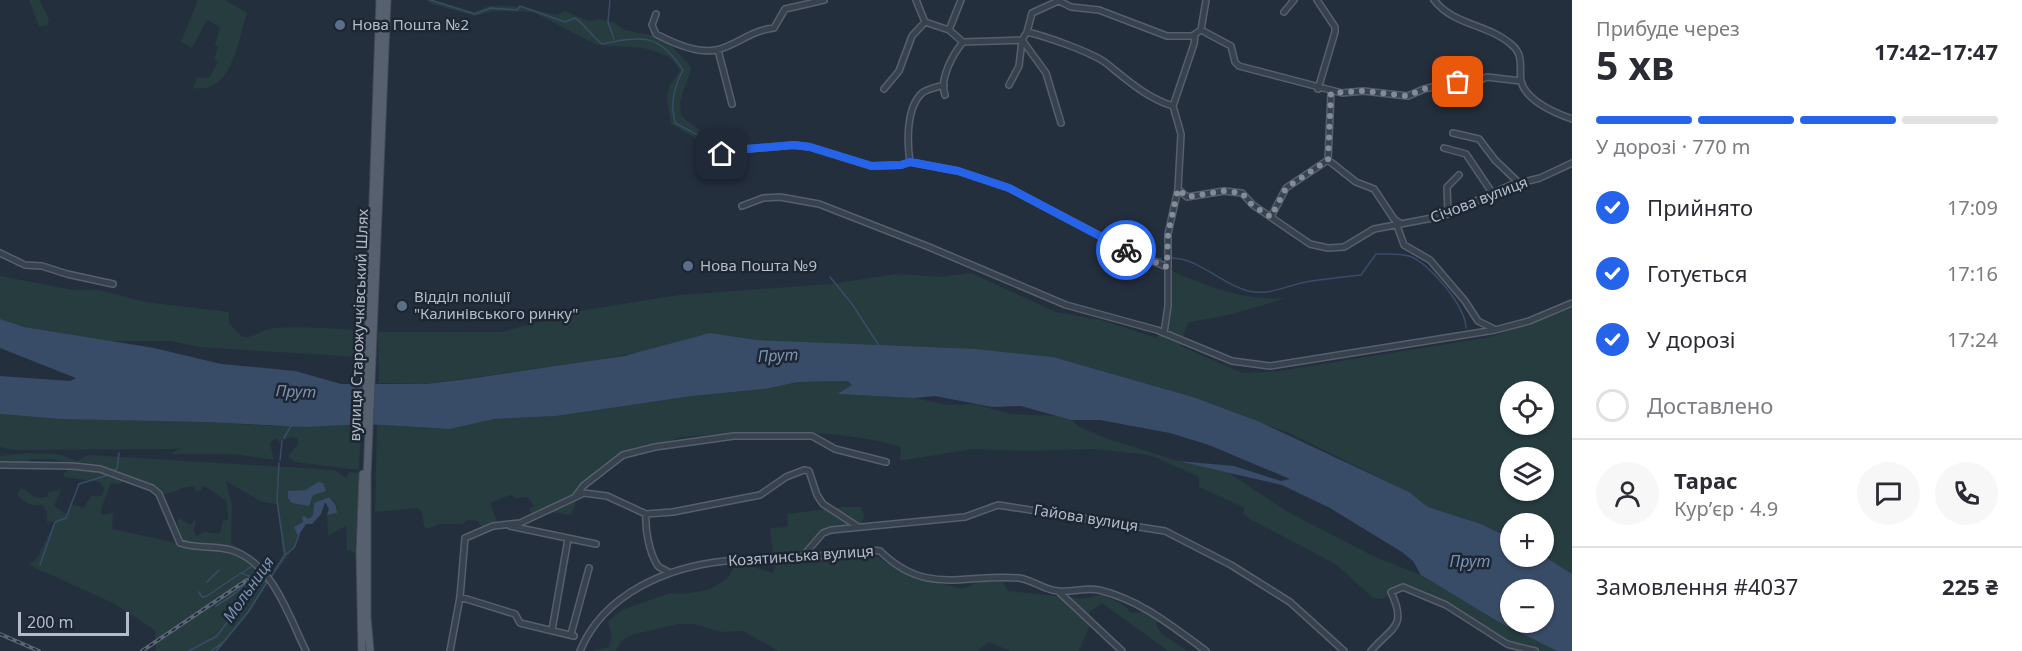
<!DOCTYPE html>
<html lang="uk">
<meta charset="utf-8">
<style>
:root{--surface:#fff;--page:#f7f7f7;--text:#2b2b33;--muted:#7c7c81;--line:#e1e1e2;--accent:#2563eb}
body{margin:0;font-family:"Noto Sans",sans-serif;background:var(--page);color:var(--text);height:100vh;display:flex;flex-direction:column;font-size:22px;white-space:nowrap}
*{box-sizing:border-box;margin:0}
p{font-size:20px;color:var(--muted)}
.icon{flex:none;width:33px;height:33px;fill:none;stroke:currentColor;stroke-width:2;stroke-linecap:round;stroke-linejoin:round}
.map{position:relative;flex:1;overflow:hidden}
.side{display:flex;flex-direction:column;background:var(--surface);width:450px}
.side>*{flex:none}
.tools{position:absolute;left:1500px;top:381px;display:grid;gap:12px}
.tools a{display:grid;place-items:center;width:54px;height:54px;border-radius:50%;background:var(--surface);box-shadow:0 2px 4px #0004;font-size:30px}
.scale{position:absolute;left:18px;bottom:15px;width:111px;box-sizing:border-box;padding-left:6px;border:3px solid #b4bcc9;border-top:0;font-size:16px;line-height:21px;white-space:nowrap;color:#b4bcc9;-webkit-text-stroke:4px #1d2633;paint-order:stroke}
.pin{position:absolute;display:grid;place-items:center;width:51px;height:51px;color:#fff;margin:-26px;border-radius:12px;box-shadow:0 3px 9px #0006}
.courier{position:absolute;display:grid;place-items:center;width:60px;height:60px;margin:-30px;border:4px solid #2563eb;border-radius:50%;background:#fff;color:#222;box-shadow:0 2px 8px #0007}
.summary em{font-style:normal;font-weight:700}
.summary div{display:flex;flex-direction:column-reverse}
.summary{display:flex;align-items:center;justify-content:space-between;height:102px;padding:0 24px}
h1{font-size:39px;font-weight:700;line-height:45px}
.bar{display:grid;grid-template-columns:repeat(4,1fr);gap:9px 6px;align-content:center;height:72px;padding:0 24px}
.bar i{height:8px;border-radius:4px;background:var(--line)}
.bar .active{background:var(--accent)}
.bar p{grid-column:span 4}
.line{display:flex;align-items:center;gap:15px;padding:0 24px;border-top:2px solid var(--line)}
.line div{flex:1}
.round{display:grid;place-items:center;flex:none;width:63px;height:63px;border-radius:32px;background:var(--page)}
ol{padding:0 24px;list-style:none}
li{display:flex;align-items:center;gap:18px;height:66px}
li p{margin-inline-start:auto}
li .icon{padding:6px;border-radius:50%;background:var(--accent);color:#fff;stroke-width:4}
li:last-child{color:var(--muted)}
li i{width:33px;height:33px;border:3px solid var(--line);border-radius:50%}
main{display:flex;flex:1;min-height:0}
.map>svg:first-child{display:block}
</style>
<main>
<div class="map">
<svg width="1572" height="651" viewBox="0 0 1572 651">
<rect width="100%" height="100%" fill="#242f3e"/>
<path fill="#263c3f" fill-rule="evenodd" d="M29,0h10l10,19 -2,7h-8z
M198,0h27l22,13c-9,27 -15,82 -54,75l4,-11 12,1 9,-16 -4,-3 4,-12 -3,-2 5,-18 -13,-7 -15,28 -11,-6z
M426,0h9l39,12 15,-6h27l41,9 8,-4 23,10 12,-2 13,3 12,8 34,7 11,7 21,23c-3,20 -13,25 -10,48 14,16 35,18 40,40l-6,1 -8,-11 -36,-21 -4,-27 2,-10 11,-17 -10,-13 -26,-9 -47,-3 -64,-33 -40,-1 -18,5 -43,-12z
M1169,270c39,16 73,31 116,28 -32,11 -63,20 -97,24l-8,24 63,27 36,-2 212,-34 81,-30v267l-28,-18v-32h-34v14l-29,-14 -53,-17 -19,-15 -120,-59 -96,-36 -140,-40 -49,-5 -247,-12 -47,-7 -65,18 -60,11 -159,22 -47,-1 -1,-51h123l84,-22 94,-15 152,-11 64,-10 46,3 30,-4 85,39 45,8 56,18 8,-21zM1510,392h34v32h-34zM1510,458h34v32h-34z
M0,276l73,14h26l46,12 84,10v11l13,14c13,1 19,-7 31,-9 29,-2 58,1 87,2l-2,27 -159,-10 -29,-6h-61l-85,-14 -24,-8z
M848,381l4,4 -15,9 77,4 34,7 26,-1 37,10 45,2 15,4 9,7 25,11 73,23 48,10 62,41 87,45 46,18 81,49 55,27h-47l-51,-38 -55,-23h-7l-15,9 -9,-1 -36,-33 -85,-45 -9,-6 2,-6 -46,-21v-10l-49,-22 -56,-6 -66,2 -55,-2 -68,11h-5l1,-13c-67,-21 -152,-15 -222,-10 -9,5 -16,6 -27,7 -29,3 -48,18 -68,39l3,11 -10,5 -6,16 -20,-3 -37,16h-17l-12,5 -7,-12 -10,-1 -6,4h-22l-13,5 -3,-3 -2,-14 -4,-4 -43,4 2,-87 73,4 44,-10 62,-3 136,-20 73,-7 33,-7zM510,495l6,3 12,-1 6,9 -5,3 4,7 -16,7 -19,1 -8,-21z
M0,414l60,5 145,3 68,4 88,-2 -2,46 -64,-8 -7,-6 10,-12v-5l-7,-2 -11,5 -5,-4 -5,5 4,17 -40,-6h-63l7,-5 -163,1 -15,-3z
M28,453l31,1 18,7 11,-6 246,15 12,8 3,-6 10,1 -4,80 -8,-3 -1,-24 -18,10 -1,-21 8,-1 3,-5 -10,-12 -14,6 -1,13 -5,4 -3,-4 -8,16 2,4c-5,15 -19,29 -28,43l-1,-3 13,-21 -6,-51 -15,-2 -36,-21 6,24 -1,38 18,13 -4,1 24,24 -19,31 -32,39h-62l-1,-21 -42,-27 -84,-38 9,-8 17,-36 -8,1v-10l-5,-7c-12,1 -17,-1 -25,-11l4,-6 16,10 10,-1 2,-5 12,-2 -7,16 13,8 5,-10 12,4 7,-12h11l2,-8 -4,-6 -36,-5v-4l12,-9 -25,-5h-20l-8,6 -23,-1v-8zM124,479c11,5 25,13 37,15 13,1 20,-9 33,-7l2,5 5,-2 2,-4 3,1 21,14 1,18 -5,2 -3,13 -15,-2 -9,4 -2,-5 2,-13 -6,7 -11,-7 -2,3 5,20 10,8 -15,-6 -65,-14 1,-16 -11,2 -1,-6 10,-26 10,1z
M843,507h18l3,9 -2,8 -32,4 -25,29 65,-4 37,21 55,15 21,-8 20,1 5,9 74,8 18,-4 8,2 17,9 6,7 15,-1 13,6 -3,7 6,9 25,17h-19l-66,-48 -13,9 3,8 -13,31h-69l-21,-9 -12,9h-199l-35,-20 -22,1 -27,-8h-16l-47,11 -10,6 -5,10h-23l16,-4 3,-10 -4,-16 14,-11 48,-17 12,1 26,-4 19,-11 9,-15 5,-1 32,10 2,-6 -5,-39 18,-1 -1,-13z"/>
<path fill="#394c67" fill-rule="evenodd" d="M0,319l24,8 130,21 67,16 74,7 46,13h85l42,-5 156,-23 86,-23 47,7 218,9 78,8 140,40 67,25 149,70 19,15 53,17 29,14v18h34l28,18v77h-15l-55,-27 -81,-49 -8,-14 -11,-9 -72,-44 -48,-23 -104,-24 56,5 47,15 9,-2 -81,-34 -39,-12 -70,-13h-29l-50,-14 -29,1 -57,-11 -21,2 -77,-4 15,-9 -4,-4 -50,1 -33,7 -73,7 -136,20 -62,3 -44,10 -86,-5 -58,3 -101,-5 -145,-3 -60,-5v-38l70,5 6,-3 -76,-30zM1510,590h34v32h-34z
M318,482l5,1 3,8 -13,4 -4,11 -17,-3 -4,-5v-7l18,-1z
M329,497l7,9 1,7 -10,2 2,-6 -4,-7 -4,12 -9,10h-6l-8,12 -4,-9 9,-5 -1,-5 3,-1 3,3 5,-3 1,-13z"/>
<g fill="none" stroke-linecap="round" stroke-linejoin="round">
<path stroke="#394c67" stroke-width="1.5" d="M430,0l45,14 16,-6 26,2 3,-4 45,16 10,-4c11,7 16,18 27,26 40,-8 57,-11 81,26 -9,17 -13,33 -8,53l36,19 5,10
M610,0l-2,22 6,17
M1153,258l8,1
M1172,258c28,1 49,26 76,33 21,5 37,-5 58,-9 18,-3 37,-5 55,-7l15,-21c10,0 23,-1 33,2 20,6 57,51 57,72
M830,277l22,27 28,43
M284,438l7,-12
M280,460l2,-19
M113,471l4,-2 2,-16
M285,555l9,-7 5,-13
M40,565l15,-43 11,-4 13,-34 29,-9
M242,573l10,-7
M270,578l15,-23 -8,-54 2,-38
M249,581l18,1
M207,582l12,-12
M199,592l3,5 5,-1 34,-23 8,3c-2,11 -23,24 -33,30
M189,651l28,-15 36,-49v-5
M211,651l11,-8
M216,651l32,-39 19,-30"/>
<g stroke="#565f6c" stroke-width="8">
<path id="minor" d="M916,0l9,22 24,8
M961,0l-12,30 14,12
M1057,0l14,7 28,3 68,26h25l9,-6 30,16 4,16 4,4 103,27 21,-2 45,5 16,-7 30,-7h21l12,-5 34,4
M1317,0l18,27v5l-17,57
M1434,0c20,26 56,24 79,46 11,10 6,23 8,35 5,20 34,32 51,38
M1284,12l10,-12
M656,14l-4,11 4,9c17,9 41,20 60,16 18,-3 35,-20 58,-22l11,-19 39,-9
M1201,30l5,-30
M1027,32l5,-19 26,-12
M1022,40l24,33 15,50
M718,50l14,54
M1009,85l10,-19 3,-26
M884,89l15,-18 13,-35 13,-14
M945,95c-6,-16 8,-41 18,-53l59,-2 5,-8c18,4 64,20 79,31 21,17 41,35 67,43l8,28 -3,55 9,8 37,-6 18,2 11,12 57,39 18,4 16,-1 30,-18 69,-13 68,-31 29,-7 32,-15
M1173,106l21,-62 1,-9
M1453,133l26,6 16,21 23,22
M1444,148l22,6 27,40
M722,154l12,-4 60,-5 16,2 61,19 30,-1 9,-3 48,9 51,17 122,64 36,15
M1328,160l3,-67
M910,162c-3,-20 -4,-54 12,-69 5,-4 15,-6 22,-8
M742,206l21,-8 17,-1 39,7 110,43 137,58 91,25 75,31 38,5 225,-36 34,-9 43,-18
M1448,214l-1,-27 12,-12
M1271,217l15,-29 42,-28 28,22 18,7 20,30 6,4
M1396,223l8,22 26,15 35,41 13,20 16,8
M0,253l25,12 17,1 25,8 46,10
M1164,333l4,-27v-72l10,-45
M0,465l72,1 28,3 52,19 7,6 21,49c17,6 34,2 51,7 42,13 57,65 75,101
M575,497l8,-11 40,-31 32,-8 79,-11h78l23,13 51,13
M646,514c-1,15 3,39 12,52 3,3 7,3 11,7
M510,526l86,18
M803,556l20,-23 8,-3 134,-13 33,-12 167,26 66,34 59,37 54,49
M1059,592l63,59
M460,597l55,17 5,9 54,13
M552,630l16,-91
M571,634l18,-66
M450,651l10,-54 5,-59 28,-12 27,-3 64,-30 23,3 39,18 27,-2 87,-17 26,-18 18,-7 5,1 8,24 6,9 34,22
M580,651c24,-58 88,-84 145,-90 17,-2 34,0 51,-1 32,-2 64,-7 96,-10l8,1c47,46 84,22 139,27 14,2 25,12 39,13 13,2 27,-4 41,-1 42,10 74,37 107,61
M1371,651c20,-24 37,-23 20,-59l12,-5 43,18 61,39 28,7"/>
</g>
<g stroke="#414a57" stroke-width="9">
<path id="major" d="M365,430l15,-430
M362,651l-2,-98 3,-79
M370,651l-3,-34v-140l20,-477"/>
</g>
<use href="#minor" stroke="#38414e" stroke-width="5"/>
<use href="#major" stroke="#56606e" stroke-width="7"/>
<g stroke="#5a6575" stroke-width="4">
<path id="rail" d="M0,634l39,17
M142,651l105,-71"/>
</g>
<use href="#rail" stroke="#1d2633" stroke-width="1.5" stroke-dasharray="4.5" stroke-linecap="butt"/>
</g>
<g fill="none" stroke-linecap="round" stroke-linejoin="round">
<path stroke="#828b98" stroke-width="6" stroke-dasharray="0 10.8" d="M1126,250l41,17 1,-33 10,-45 9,8 37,-6 18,2 10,12 19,12 15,-29 42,-28 3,-67 32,-2 44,5 17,-7 34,-7"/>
<path stroke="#2563eb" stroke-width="8" d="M722,154l12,-4 60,-5 16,2 62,19 29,-1 9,-3 48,9 51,17 117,62"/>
</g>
<g fill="#5c6f8a" stroke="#1d2633" stroke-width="2">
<circle cx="340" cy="25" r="6"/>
<circle cx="688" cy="266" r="6"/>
<circle cx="402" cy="306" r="6"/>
</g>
<g text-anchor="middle" stroke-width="5" stroke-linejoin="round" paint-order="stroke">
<g font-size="15" fill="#b4bcc9" stroke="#1d2633" text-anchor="start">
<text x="352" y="30">Нова Пошта №2</text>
<text x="700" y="271">Нова Пошта №9</text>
<text x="414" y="302">Відділ поліції<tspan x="414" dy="17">"Калинівського ринку"</tspan></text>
</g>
<g font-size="15" fill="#b4bcc9" stroke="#1d2633">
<text transform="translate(1479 200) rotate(-21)" y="5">Січова вулиця</text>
<text transform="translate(359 325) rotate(-88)" y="5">вулиця Старожучківський Шлях</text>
<text transform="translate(1086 518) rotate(9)" y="5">Гайова вулиця</text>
<text transform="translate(801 556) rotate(-4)" y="5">Козятинська вулиця</text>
</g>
<g font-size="16" font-style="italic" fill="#7c92b1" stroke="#1d2633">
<text transform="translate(778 355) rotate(-3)" y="6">Прут</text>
<text transform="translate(296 391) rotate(2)" y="6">Прут</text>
<text x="1470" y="567">Прут</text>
<text transform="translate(248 589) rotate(-55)" y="6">Мольниця</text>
</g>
</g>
</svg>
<div class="tools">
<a><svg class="icon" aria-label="locate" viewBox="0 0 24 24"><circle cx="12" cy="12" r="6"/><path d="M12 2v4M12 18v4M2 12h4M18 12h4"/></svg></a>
<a><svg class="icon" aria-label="layers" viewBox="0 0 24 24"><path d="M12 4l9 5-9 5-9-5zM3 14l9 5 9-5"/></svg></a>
<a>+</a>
<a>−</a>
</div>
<div class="scale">200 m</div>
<div class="pin" style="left:1458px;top:82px;background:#ea580c"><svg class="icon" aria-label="bag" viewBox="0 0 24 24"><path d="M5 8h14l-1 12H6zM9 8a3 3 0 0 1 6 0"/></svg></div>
<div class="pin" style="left:722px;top:154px;background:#1f2937"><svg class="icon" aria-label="home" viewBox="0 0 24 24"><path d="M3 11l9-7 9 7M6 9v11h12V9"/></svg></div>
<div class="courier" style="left:1126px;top:250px"><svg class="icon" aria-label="bike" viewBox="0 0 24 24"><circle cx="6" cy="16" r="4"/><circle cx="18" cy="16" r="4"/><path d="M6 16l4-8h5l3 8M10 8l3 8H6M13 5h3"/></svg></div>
</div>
<section class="side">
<div class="summary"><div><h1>5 хв</h1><p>Прибуде через</p></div><em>17:42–17:47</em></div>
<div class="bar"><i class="active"></i><i class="active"></i><i class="active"></i><i></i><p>У дорозі · 770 m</p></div>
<ol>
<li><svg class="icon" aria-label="check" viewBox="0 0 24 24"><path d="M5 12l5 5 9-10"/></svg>Прийнято<p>17:09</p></li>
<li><svg class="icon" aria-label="check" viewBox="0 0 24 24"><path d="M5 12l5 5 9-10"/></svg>Готується<p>17:16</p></li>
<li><svg class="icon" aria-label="check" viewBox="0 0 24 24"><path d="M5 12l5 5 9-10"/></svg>У дорозі<p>17:24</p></li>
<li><i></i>Доставлено</li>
</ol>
<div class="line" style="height:108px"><a class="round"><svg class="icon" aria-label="person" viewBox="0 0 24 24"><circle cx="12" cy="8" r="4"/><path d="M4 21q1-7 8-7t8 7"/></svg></a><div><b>Тарас</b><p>Кур’єр · 4.9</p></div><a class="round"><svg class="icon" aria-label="chat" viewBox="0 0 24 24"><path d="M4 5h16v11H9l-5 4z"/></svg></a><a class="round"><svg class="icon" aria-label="phone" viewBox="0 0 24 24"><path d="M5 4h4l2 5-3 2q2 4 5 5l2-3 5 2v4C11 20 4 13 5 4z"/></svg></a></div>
<div class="line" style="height:78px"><div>Замовлення #4037</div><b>225 ₴</b></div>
</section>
</main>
